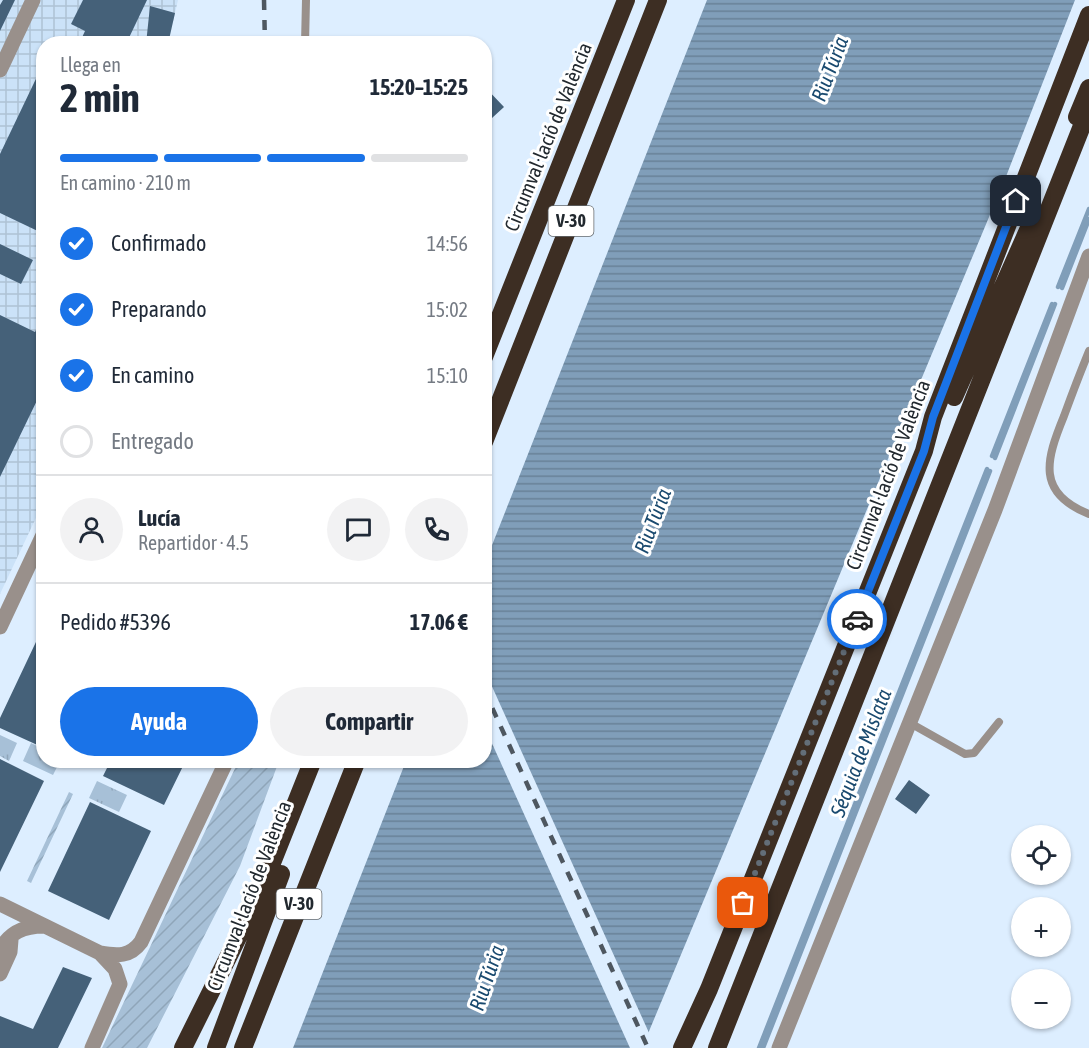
<!DOCTYPE html>
<html lang="es">
<meta charset="utf-8">
<style>
:root{--surface:#fff;--page:#f2f2f3;--text:#1f2937;--muted:#747a83;--line:#e0e1e3;--accent:#1a73e8}
body{margin:0;font-family:"Asap Condensed",sans-serif;background:var(--page);color:var(--text);height:100vh;display:flex;flex-direction:column;font-size:22px;white-space:nowrap}
*{box-sizing:border-box;margin:0}
p{font-size:20px;color:var(--muted)}
.icon{flex:none;width:33px;height:33px;fill:none;stroke:currentColor;stroke-width:2;stroke-linecap:round;stroke-linejoin:round}
.map{position:relative;flex:1;overflow:hidden}
.side{position:absolute;left:36px;top:36px;width:456px;height:732px;display:flex;flex-direction:column;background:var(--surface);border-radius:24px;box-shadow:0 2px 4px #0004}
.side>*{flex:none}
.controls{position:absolute;left:1011px;top:825px;display:grid;gap:12px}
.controls a{display:grid;place-items:center;width:60px;height:60px;border-radius:50%;background:var(--surface);box-shadow:0 2px 4px #0004;font-size:30px}
.pin{position:absolute;display:grid;place-items:center;width:51px;height:51px;color:#fff;margin:-26px;border-radius:12px;box-shadow:0 3px 9px #0006}
.courier{position:absolute;display:grid;place-items:center;width:60px;height:60px;margin:-30px;border:4px solid #1a73e8;border-radius:50%;background:#fff;color:#222;box-shadow:0 2px 8px #0007}
.headline em{font-style:normal;font-weight:700}
.headline div{display:flex;flex-direction:column-reverse}
.headline{display:flex;align-items:center;justify-content:space-between;height:102px;padding:0 24px}
h1{font-size:39px;font-weight:700;line-height:45px}
.bar{display:grid;grid-template-columns:repeat(4,1fr);gap:9px 6px;align-content:center;height:72px;padding:0 24px}
.bar i{height:8px;border-radius:4px;background:var(--line)}
.bar .on{background:var(--accent)}
.bar p{grid-column:span 4}
.line{display:flex;align-items:center;gap:15px;padding:0 24px;border-top:2px solid var(--line)}
.line div{flex:1}
.round{display:grid;place-items:center;flex:none;width:63px;height:63px;border-radius:32px;background:var(--page)}
ol{padding:0 24px;list-style:none}
li{display:flex;align-items:center;gap:18px;height:66px}
li p{margin-inline-start:auto}
li .icon{padding:6px;border-radius:50%;background:var(--accent);color:#fff;stroke-width:4}
li:last-child{color:var(--muted)}
li i{width:33px;height:33px;border:3px solid var(--line);border-radius:50%}
.action{display:flex;gap:12px;margin-top:auto;padding:12px 24px}
.action a{flex:1;height:69px;border-radius:36px;background:var(--accent);color:#fff;font-size:24px;font-weight:700;line-height:69px;text-align:center}
.action a+a{background:var(--page);color:var(--text)}
.map>svg:first-child{display:block}
</style>
<div class="map">
<svg width="1089" height="1048" viewBox="0 0 1089 1048">
<defs>
<pattern id="industrial-grid" width="8" height="8" patternUnits="userSpaceOnUse" patternTransform="scale(1.5)"><rect width="8" height="8" fill="#cbe2f8"/><path d="M0 4h8M4 0v8" fill="none" stroke="#aec2d5"/></pattern>
<pattern id="grass-tufts" width="24" height="20" patternUnits="userSpaceOnUse" patternTransform="scale(1.5)"><rect width="24" height="20" fill="#a7c0d7"/><path d="M3 7l-1-3M5 7V3M7 7l1-3M15 17l-1-3M17 17v-4M19 17l1-3" fill="none" stroke="#8fa5b9"/></pattern>
<pattern id="garden-furrows" width="10" height="10" patternUnits="userSpaceOnUse" patternTransform="scale(1.5)"><rect width="10" height="10" fill="#a7c0d7"/><path d="M-1 1l2-2M0 10L10 0M9 11l2-2" fill="none" stroke="#8fa5b9"/></pattern>
<pattern id="water-rules" width="6" height="5" patternUnits="userSpaceOnUse" patternTransform="scale(1.5)"><rect width="6" height="5" fill="#809eb9"/><path d="M0 2.5h6" fill="none" stroke="#688197"/></pattern>
</defs>
<rect width="100%" height="100%" fill="#def"/>
<path fill="url(#industrial-grid)" d="M0,0h178l-10,43 -124,1 -1,459 -43,91z"/>
<path fill="url(#grass-tufts)" d="M0,735l17,8 -8,18 -9,-5z
M31,743l12,6 1,11 16,1 -7,14 -30,-14z
M97,781l30,14 -8,17 -30,-14z"/>
<path fill="url(#garden-furrows)" d="M239,760l40,1 -39,105 -93,182h-45z
M69,792l4,2 -42,89 -4,-2z"/>
<path fill="url(#water-rules)" d="M707,0h368l-68,174 -365,874h-349l113,-287 78,-1 1,-197z"/>
<path fill="#def" d="M485,671l165,364 -5,13h-15l-145,-320z"/>
<g fill="none" stroke-linecap="round" stroke-linejoin="round">
<path stroke="#809eb9" stroke-width="4.5" d="M1058,287l31,-78
M1062,288l27,-69
M992,456l60,-152
M995,458l60,-154
M759,1048l228,-579
M763,1048l227,-577"/>
</g>
<path fill="#456179" d="M3,0h12l-15,31v-26z
M83,0h64l-21,44h-47l6,-13 -14,-7z
M150,6l25,7 -7,31h-22z
M44,62v172l-44,-21v-59z
M484,86l20,21 -12,11 -8,-9z
M0,244l33,16 -12,24 -21,-10z
M44,314v72l-44,91v-162l35,17z
M44,625v123l-44,-20v-10z
M0,759l44,22 -44,91z
M111,760h75l-22,45 -61,-29z
M909,780l21,15 -14,19 -21,-15z
M90,802l61,29 -42,89 -61,-29z
M63,967l29,11 -34,70h-58v-32l33,13z"/>
<g fill="none" stroke-linecap="round" stroke-linejoin="round">
<path stroke="#99908b" stroke-width="8" d="M305,44l1,-44
M1089,351c-9,22 -17,43 -25,65 -18,44 -28,77 25,98
M910,723l55,31 9,-1 25,-31"/>
<path stroke="#99908b" stroke-width="15" d="M0,70l33,-70
M0,627l44,-94
M0,904l100,49c17,3 30,4 41,-11l86,-182
M0,951c9,-19 24,-25 44,-25
M0,974l10,-22 1,-12
M92,1048l28,-64 -5,-15 -15,-16
M779,1048l216,-538 94,-254"/>
<path stroke="#3d2e23" stroke-width="18" d="M1077,117l12,-29
M484,357l142,-357
M954,397l79,-178
M484,442l174,-442
M183,1048l77,-155 53,-133
M216,1048l65,-174
M243,1048l114,-288
M682,1048l27,-59 215,-538 9,-34 156,-402
M717,1048l372,-940"/>
<path stroke="#4e5760" stroke-width="4.5" stroke-dasharray="10 10" stroke-linecap="butt" d="M264,0l1,44
M484,690l164,358"/>
</g>
<g fill="none" stroke-linecap="round" stroke-linejoin="round">
<path stroke="#636e78" stroke-width="6" stroke-dasharray="0 10.8" d="M743,903l114,-284"/>
<path stroke="#1a73e8" stroke-width="8" d="M857,619l67,-168 9,-34 83,-216"/>
</g>
<g text-anchor="middle" stroke-width="6" stroke-linejoin="round" paint-order="stroke">
<g fill="#fff" stroke="#64696d" stroke-width="1.5">
<rect x="548.5" y="206" width="45" height="30" rx="4.5"/>
<rect x="276.5" y="889" width="45" height="30" rx="4.5"/>
</g>
<g font-size="18" font-weight="bold" fill="#22292f">
<text x="571" y="227">V-30</text>
<text x="299" y="910">V-30</text>
</g>
<g font-size="20" fill="#22292f" stroke="#fff">
<text transform="translate(548 137) rotate(-68)" y="7">Circumval·lació de València</text>
<text transform="translate(888 475) rotate(-69)" y="7">Circumval·lació de València</text>
<text transform="translate(249 896) rotate(-69)" y="7">Circumval·lació de València</text>
</g>
<g font-size="21" font-style="italic" fill="#1a4a6f" stroke="#fff">
<text transform="translate(830 69) rotate(-69)" y="7">Riu Túria</text>
<text transform="translate(653 521) rotate(-69)" y="7">Riu Túria</text>
<text transform="translate(861 753) rotate(-69)" y="7">Séquia de Mislata</text>
<text transform="translate(487 978) rotate(-71)" y="7">Riu Túria</text>
</g>
</g>
</svg>
<div class="controls">
<a><svg class="icon" aria-label="locate" viewBox="0 0 24 24"><circle cx="12" cy="12" r="6"/><path d="M12 2v4M12 18v4M2 12h4M18 12h4"/></svg></a>
<a>+</a>
<a>−</a>
</div>
<div class="pin" style="left:743px;top:903px;background:#ea580c"><svg class="icon" aria-label="bag" viewBox="0 0 24 24"><path d="M5 8h14l-1 12H6zM9 8a3 3 0 0 1 6 0"/></svg></div>
<div class="pin" style="left:1016px;top:201px;background:#1f2937"><svg class="icon" aria-label="home" viewBox="0 0 24 24"><path d="M3 11l9-7 9 7M6 9v11h12V9"/></svg></div>
<div class="courier" style="left:857px;top:619px"><svg class="icon" aria-label="car" viewBox="0 0 24 24"><path d="M5 17H2v-5l4-1 3-4h7l3 4 3 1v5h-3M9 17h6M6 11h13"/><circle cx="7" cy="17" r="2"/><circle cx="17" cy="17" r="2"/></svg></div>
<section class="side">
<div class="headline"><div><h1>2 min</h1><p>Llega en</p></div><em>15:20–15:25</em></div>
<div class="bar"><i class="on"></i><i class="on"></i><i class="on"></i><i></i><p>En camino · 210 m</p></div>
<ol>
<li><svg class="icon" aria-label="check" viewBox="0 0 24 24"><path d="M5 12l5 5 9-10"/></svg>Confirmado<p>14:56</p></li>
<li><svg class="icon" aria-label="check" viewBox="0 0 24 24"><path d="M5 12l5 5 9-10"/></svg>Preparando<p>15:02</p></li>
<li><svg class="icon" aria-label="check" viewBox="0 0 24 24"><path d="M5 12l5 5 9-10"/></svg>En camino<p>15:10</p></li>
<li><i></i>Entregado</li>
</ol>
<div class="line" style="height:108px"><a class="round"><svg class="icon" aria-label="person" viewBox="0 0 24 24"><circle cx="12" cy="8" r="4"/><path d="M4 21q1-7 8-7t8 7"/></svg></a><div><b>Lucía</b><p>Repartidor · 4.5</p></div><a class="round"><svg class="icon" aria-label="chat" viewBox="0 0 24 24"><path d="M4 5h16v11H9l-5 4z"/></svg></a><a class="round"><svg class="icon" aria-label="phone" viewBox="0 0 24 24"><path d="M5 4h4l2 5-3 2q2 4 5 5l2-3 5 2v4C11 20 4 13 5 4z"/></svg></a></div>
<div class="line" style="height:78px"><div>Pedido #5396</div><b>17.06 €</b></div>
<div class="action"><a>Ayuda</a><a>Compartir</a></div>
</section>
</div>
